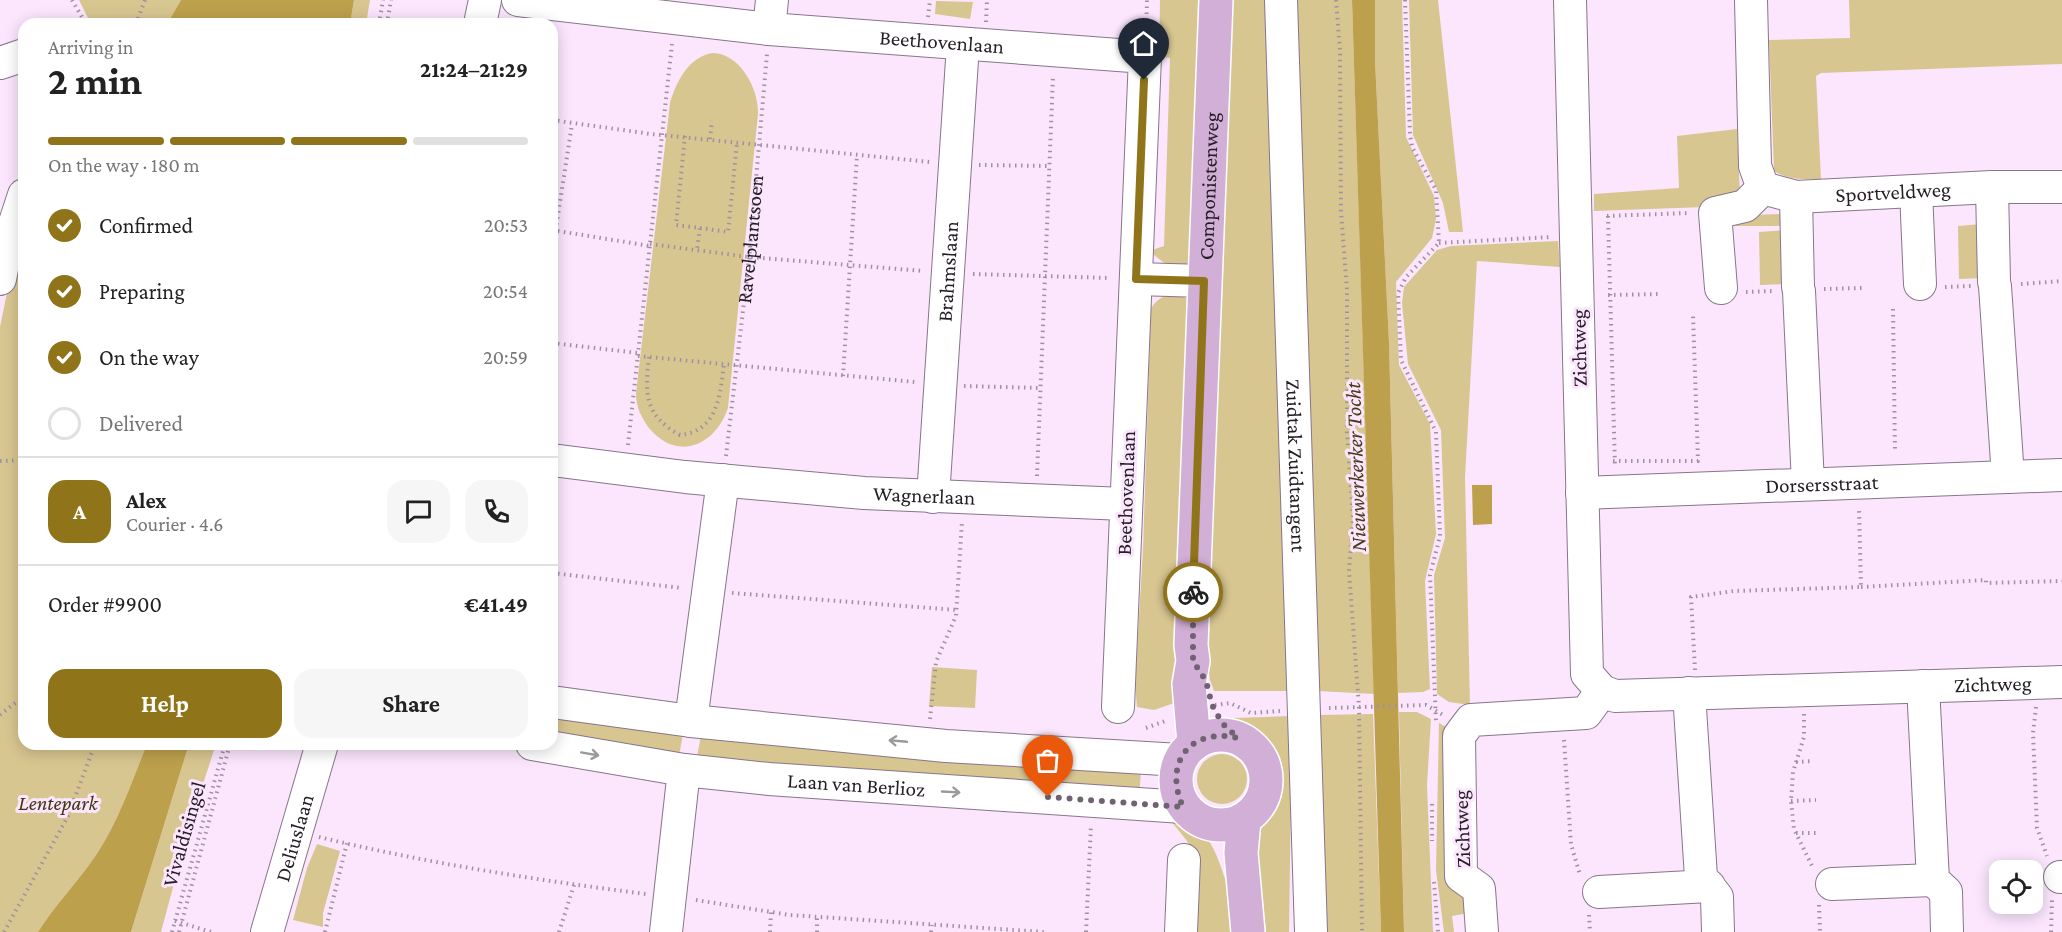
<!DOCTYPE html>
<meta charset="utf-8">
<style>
:root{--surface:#fff;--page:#f6f6f6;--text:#222;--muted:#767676;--line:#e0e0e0;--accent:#90741a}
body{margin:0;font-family:"Crimson Pro",serif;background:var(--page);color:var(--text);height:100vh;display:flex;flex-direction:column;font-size:22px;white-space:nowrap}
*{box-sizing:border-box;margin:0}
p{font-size:20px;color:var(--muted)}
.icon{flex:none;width:33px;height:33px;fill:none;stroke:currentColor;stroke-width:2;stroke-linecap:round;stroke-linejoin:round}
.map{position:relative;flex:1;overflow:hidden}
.panel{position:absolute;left:18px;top:18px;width:540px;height:732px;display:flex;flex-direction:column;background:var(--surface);border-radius:18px;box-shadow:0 3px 15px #0003}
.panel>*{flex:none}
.controls{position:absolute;left:1989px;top:860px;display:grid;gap:12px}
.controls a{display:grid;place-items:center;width:54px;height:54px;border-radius:12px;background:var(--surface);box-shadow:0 3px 15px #0003;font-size:30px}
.pin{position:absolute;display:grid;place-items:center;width:51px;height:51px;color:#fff;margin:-62px -26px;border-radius:50% 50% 50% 0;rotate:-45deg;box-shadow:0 0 6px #0007}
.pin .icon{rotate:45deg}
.courier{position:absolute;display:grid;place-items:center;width:60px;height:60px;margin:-30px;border:4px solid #90741a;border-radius:50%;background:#fff;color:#222;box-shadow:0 2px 8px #0007}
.summary em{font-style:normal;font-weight:700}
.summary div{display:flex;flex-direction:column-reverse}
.summary{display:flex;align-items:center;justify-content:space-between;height:102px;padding:0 30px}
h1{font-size:39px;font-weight:700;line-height:45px}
.bar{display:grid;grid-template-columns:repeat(4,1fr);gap:9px 6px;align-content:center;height:72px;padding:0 30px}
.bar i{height:8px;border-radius:4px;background:var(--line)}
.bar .selected{background:var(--accent)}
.bar p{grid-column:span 4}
.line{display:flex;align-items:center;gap:15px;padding:0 30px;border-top:2px solid var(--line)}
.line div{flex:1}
.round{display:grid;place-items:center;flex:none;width:63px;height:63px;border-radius:18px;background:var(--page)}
ol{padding:0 30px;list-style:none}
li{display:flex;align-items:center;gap:18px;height:66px}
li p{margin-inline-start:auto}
li .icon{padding:6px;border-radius:50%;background:var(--accent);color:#fff;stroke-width:4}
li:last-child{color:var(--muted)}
li i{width:33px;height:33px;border:3px solid var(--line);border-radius:50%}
.primary-button{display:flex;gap:12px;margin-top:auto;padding:12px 30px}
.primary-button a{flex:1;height:69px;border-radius:18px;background:var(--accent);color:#fff;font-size:24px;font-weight:700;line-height:69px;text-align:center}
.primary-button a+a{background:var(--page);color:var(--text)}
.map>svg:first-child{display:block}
</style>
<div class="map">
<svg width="2062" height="932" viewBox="0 0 2062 932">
<rect width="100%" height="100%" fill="#fbe6fd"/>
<path fill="#d8c691" d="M79,0h102l-14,24h-76z
M354,0h16l-4,24h-16z
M1160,0h48l-14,259c-21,16 -29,4 -45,-8l15,-5 6,-188 -11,-2z
M1228,0h41l23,691h-78l-4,-11 -8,-59 -19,79 -29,10 -17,-3 -2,-22 8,-136 8,-241c10,-15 25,-18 39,-7z
M1296,0h56l22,694 -57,-3z
M1375,0h27l4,137 28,59 2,23 -4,19 -36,44 3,83 31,59 6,110 -11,47 5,108 -7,3 -25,1 -9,-351 -14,-281z
M1409,0h29l25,232h-14l-6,-29 -30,-68z
M1849,0h213v64l-241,9 -5,3 5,103c-17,0 -32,1 -47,-8l-5,-131 81,-2z
M936,1l37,1 -3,17 -35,-5z
M713,53c28,1 46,37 45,61l-30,294c-13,38 -51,54 -79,20 -8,-11 -13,-21 -13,-35l34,-290c6,-21 19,-47 43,-50z
M1737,129l3,68 -35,3v7l-111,4v-17l85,-6 -2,-52z
M24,210v534h123c-17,42 -31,85 -58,121 -17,23 -36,43 -51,67h-38v-605z
M1782,214l1,12h-55v-10z
M1982,224l2,54 -25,1 -1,-53z
M1786,230l1,54 -27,1 -1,-53z
M1558,241l2,26 -83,-6 -12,216 5,228 -21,-3 -12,-8 -3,-119 11,-37 -4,-108 -33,-66 -6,-61 2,-16 33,-37 14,-4z
M932,667l45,3 -2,38 -46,-2z
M552,709l132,20 -6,32 -126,-22z
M1399,712h18l14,7 -4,66 6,147h-29z
M1373,714l8,218h-56l-7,-217z
M1292,716l-3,216h-23l-11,-107c40,-36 31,-91 -22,-107z
M1439,723l11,6 19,169v15l-17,3 2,16h-10l-8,-62z
M702,730l439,42 -2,24 -443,-34z
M189,744h27l-26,80 -29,108h-30z
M1197 779a25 25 0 1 1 50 0a25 25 0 1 1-50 0Z
M1177,815c7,7 15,11 23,16 20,14 33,77 38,101h-45l1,-76 -7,-15 -20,-25z
M317,844l23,7 -17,62v14l-30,-7 14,-52z"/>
<path fill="#bda04c" d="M181,0h173l-4,24h-183z
M1352,0h23v61l14,281 15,590h-23z
M1472,485h20v39l-19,1z
M147,744h42l-58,188h-93c15,-24 34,-44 51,-67 27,-36 41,-79 58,-121z"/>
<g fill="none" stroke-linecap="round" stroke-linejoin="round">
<g stroke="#88758a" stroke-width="34">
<g id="minor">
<path id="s2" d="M518,0l251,29 376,28 -27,650"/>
<path id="s3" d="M1281,0l30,932"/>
<path id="s4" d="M1751,0l4,166 8,22 33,9 196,-10h70"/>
<path d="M480,24l5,-24"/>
<path d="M769,29l3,-29"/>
<path d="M0,63l24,-8"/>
<path d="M1992,187l2,95"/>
<path d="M1916,191l4,93"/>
<path d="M1796,197l2,90"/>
<path d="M0,279l5,-26 19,-58"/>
<path d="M1136,279l68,2"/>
<path d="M1995,286l13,191"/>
<path d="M1721,288l-6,-75 30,-7 18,-18"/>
<path d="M1799,291l9,193"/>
<path id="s5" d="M552,460l133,17 179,16 261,11"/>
<path id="s6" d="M1582,493l480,-18"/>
<path id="s7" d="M933,497l30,-452"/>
<path d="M1923,686l10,194 13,12 1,40"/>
<path id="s8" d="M1602,691l13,5 447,-14"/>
<path d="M1689,693l12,184 16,20 1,35"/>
<path d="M552,702l139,19 255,25 234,14"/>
<path d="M691,721l32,-241"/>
<path id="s9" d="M532,744l152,26 85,9 414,28"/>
<path d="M2060,877h2"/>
<path d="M1832,884l101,-4"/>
<path d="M1599,892l110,-6"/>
<path id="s10" d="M267,932l55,-188"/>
<path d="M666,932l18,-162"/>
<path d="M1181,932l3,-72"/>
<path d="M1482,932l-3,-43 -18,-13 -2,-140 12,-16 115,-7 16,-22 -15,-17 -17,-674"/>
</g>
</g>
<g stroke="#fff" stroke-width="36">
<g id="major">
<circle cx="1221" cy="780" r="45"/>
<path id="s11" d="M1194,743l-5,-59 4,-23 -2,-16 25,-645"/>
<path d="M1244,820l-3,33 7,79"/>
</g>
</g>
<g stroke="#a091a1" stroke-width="4" stroke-dasharray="1.5 4.5" stroke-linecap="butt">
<path d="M72,0l14,24"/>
<path d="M1336,0l4,50 1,161 6,79v143l6,85 -4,53 10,136 3,225"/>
<path d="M1405,0l5,134 2,13 24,43 3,53 -33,34 -8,16 3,67 35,72 4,104 -10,39 6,147"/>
<path d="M928,17l2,-17"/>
<path d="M986,22l1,-22"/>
<path d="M136,24l9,-24"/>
<path d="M379,24l4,-24"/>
<path d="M387,24l4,-24"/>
<path d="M1146,32l1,-32"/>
<path d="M552,120l99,14 279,28"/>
<path d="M685,136l-9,89 24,3 -3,21"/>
<path d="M710,139l2,-18"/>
<path d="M979,165l70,1"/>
<path d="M1607,216l82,-3"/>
<path d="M1608,216l7,251"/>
<path d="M700,228l28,4 9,-89"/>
<path d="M552,230l98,16"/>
<path d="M1439,243l113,-6"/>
<path d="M650,244l99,13 175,14"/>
<path d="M552,254l20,-130"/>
<path d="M973,274l137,4"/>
<path d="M2021,284l41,-3"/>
<path d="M1945,287l26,-1"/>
<path d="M1824,289l38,-1"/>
<path d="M1746,292l28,-1"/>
<path d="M1608,295l53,-1"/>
<path d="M1893,309l2,144"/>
<path d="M552,343l86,10"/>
<path d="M638,356l277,26"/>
<path d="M649,357c-4,37 -5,58 31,78 38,-4 40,-40 44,-71"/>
<path d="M843,376l14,-221"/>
<path d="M964,386l76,2"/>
<path d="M628,445l44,-401"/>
<path id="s1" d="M726,456l23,-197 18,-205"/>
<path d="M0,461l24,-1"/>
<path d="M1613,461h85l-5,-146"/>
<path d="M1037,476l16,-400"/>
<path d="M552,573l130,15"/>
<path d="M1861,587l125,-7v3l76,-2"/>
<path d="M732,593l225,17"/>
<path d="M1695,670l-4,-73 43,-6 127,-4 -2,-79"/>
<path d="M1215,705l15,-2 21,10 29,-2"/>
<path d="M2036,707l-3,26 4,95 10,28"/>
<path d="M1329,708l97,-3 19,11"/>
<path d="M1804,714v23l-11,35 -2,29 3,28 19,39"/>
<path d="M0,715l24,-19"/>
<path d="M930,719l6,-57 20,-46 6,-95"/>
<path d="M1146,728l19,-7"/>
<path d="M1564,740l7,104 9,31"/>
<path d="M1796,762l18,-1"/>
<path d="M1791,801l25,-1"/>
<path d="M1432,804v37"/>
<path d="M1796,833h20"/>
<path d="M319,837c107,26 217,43 327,57"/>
<path d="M1434,882l4,50"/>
<path d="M696,900l94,15 254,17"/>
<path d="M1819,905l1,27"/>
<path d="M1589,915l1,17"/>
<path d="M175,921l36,11"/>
<path d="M4,932l64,-116 27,-72"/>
<path d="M172,932l53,-188"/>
<path d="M179,932l51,-188"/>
<path d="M325,932l22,-89"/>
<path d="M559,932l15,-47"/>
<path d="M770,932l1,-20"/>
<path d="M817,932v-15"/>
<path d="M931,932l1,-7"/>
<path d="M1086,932l5,-107"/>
<path d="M2051,932l1,-32"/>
</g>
<use href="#minor" stroke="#fff" stroke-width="32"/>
<use href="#major" stroke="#d2afd6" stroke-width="33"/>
</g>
<defs><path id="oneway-shaft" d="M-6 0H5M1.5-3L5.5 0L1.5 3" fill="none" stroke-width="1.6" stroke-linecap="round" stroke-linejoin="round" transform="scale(1.5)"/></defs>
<g stroke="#9c999d">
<use href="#oneway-shaft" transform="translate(898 741) rotate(-175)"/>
<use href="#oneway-shaft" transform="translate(590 754) rotate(10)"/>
<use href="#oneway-shaft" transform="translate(951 792) rotate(3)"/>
</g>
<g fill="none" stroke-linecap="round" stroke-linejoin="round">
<path stroke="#6f6371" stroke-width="6" stroke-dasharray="0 10.8" d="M1048,797l135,10c-20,-44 7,-80 55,-69l-16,-15 -10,-18 -6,-24 -13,-20v-69"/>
<path stroke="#90741a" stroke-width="8" d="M1144,80l-8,199 68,2 -11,311"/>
</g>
<g text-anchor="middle" stroke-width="6" stroke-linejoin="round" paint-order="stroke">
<g font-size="21" fill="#241d25" stroke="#fbe6fd">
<text dy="7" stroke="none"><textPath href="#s2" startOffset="426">Beethovenlaan</textPath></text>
<text dy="7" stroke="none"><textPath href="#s11" startOffset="558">Componistenweg</textPath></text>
<text dy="7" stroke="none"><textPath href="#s4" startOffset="321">Sportveldweg</textPath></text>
<text dy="7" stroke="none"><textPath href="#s1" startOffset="218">Ravelplantsoen</textPath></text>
<text dy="7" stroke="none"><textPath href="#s7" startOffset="226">Brahmslaan</textPath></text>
<text transform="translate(1579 348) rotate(-91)" y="7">Zichtweg</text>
<text dy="7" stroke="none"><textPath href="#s3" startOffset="466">Zuidtak Zuidtangent</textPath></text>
<text dy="7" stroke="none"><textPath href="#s6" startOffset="240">Dorsersstraat</textPath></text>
<text transform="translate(1126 493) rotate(-88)" y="7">Beethovenlaan</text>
<text dy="7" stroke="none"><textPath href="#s5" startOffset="374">Wagnerlaan</textPath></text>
<text dy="7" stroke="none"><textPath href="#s8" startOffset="392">Zichtweg</textPath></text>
<text dy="7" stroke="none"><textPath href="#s9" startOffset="327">Laan van Berlioz</textPath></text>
<text transform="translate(1462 829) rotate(-92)" y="7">Zichtweg</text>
<text transform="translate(184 834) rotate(-74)" y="7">Vivaldisingel</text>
<text dy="7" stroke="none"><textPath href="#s10" startOffset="98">Deliuslaan</textPath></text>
</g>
<g font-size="21" font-style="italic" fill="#423611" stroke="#fbe6fd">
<text x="58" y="810">Lentepark</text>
</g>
<g font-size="22" font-style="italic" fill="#483c17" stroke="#fbe6fd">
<text transform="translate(1355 467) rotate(-92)" y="8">Nieuwerkerker Tocht</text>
</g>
</g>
</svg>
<div class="controls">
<a><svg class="icon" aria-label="locate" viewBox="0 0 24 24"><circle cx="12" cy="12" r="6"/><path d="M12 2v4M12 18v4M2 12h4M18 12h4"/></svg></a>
</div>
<div class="pin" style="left:1048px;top:797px;background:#ea580c"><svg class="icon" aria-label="bag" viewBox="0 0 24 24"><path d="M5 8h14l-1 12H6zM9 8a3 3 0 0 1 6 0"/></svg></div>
<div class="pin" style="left:1144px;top:80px;background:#1f2937"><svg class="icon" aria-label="home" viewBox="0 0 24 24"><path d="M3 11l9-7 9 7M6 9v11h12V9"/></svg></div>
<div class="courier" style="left:1193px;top:592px"><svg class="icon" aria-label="bike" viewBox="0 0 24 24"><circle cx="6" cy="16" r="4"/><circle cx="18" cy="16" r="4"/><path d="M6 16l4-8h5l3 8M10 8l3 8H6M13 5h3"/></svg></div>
<section class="panel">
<div class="summary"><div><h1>2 min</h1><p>Arriving in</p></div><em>21:24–21:29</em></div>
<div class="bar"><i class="selected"></i><i class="selected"></i><i class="selected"></i><i></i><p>On the way · 180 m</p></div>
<ol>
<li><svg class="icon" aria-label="check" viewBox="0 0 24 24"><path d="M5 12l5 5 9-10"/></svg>Confirmed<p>20:53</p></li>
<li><svg class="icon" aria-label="check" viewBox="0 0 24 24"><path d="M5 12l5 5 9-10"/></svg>Preparing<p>20:54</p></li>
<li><svg class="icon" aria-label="check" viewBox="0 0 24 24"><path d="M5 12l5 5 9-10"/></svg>On the way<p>20:59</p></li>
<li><i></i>Delivered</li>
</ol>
<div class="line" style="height:108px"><b class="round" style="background:var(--accent);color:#fff">A</b><div><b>Alex</b><p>Courier · 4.6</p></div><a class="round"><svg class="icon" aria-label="chat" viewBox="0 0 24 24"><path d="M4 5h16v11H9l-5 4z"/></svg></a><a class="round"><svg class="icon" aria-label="phone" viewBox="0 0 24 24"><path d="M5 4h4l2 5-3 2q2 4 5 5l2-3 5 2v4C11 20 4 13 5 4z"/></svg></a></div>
<div class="line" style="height:78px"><div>Order #9900</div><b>€41.49</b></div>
<div class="primary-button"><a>Help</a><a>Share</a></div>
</section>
</div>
